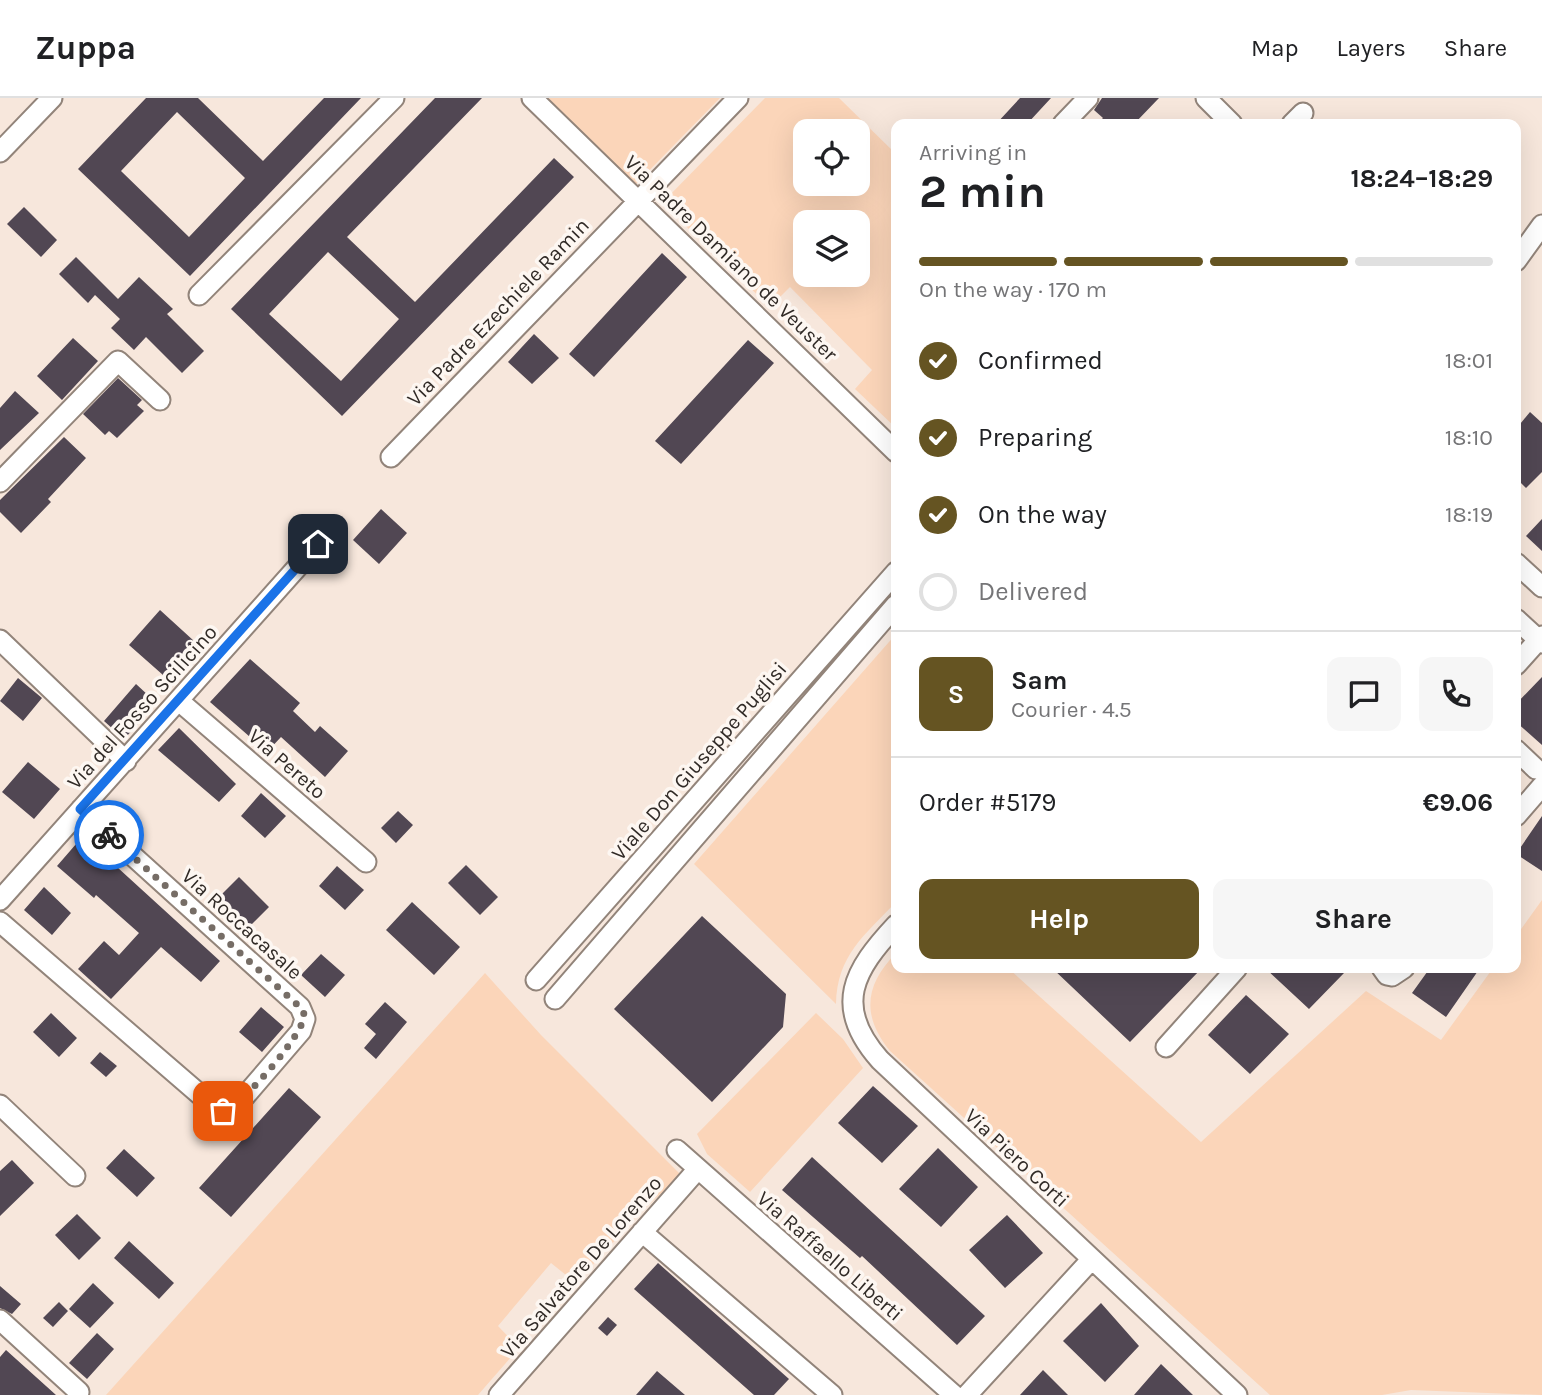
<!DOCTYPE html>
<meta charset="utf-8">
<style>
:root{--surface:#fff;--page:#f6f6f6;--text:#202124;--muted:#757577;--line:#e0e0e0;--accent:#655422}
body{margin:0;font-family:Karla,sans-serif;background:var(--page);color:var(--text);height:100vh;display:flex;flex-direction:column;font-size:26px;white-space:nowrap}
*{box-sizing:border-box;margin:0}
p{font-size:23px;color:var(--muted)}
.icon{flex:none;width:38px;height:38px;fill:none;stroke:currentColor;stroke-width:2;stroke-linecap:round;stroke-linejoin:round}
.map{position:relative;flex:1;overflow:hidden}
.sheet{position:absolute;left:891px;top:21px;width:630px;height:854px;display:flex;flex-direction:column;background:var(--surface);border-radius:14px;box-shadow:0 7px 28px #0002}
.sheet>*{flex:none}
.tools{position:absolute;left:793px;top:21px;display:grid;gap:14px}
.tools a{display:grid;place-items:center;width:77px;height:77px;border-radius:14px;background:var(--surface);box-shadow:0 7px 28px #0002;font-size:35px}
.pin{position:absolute;display:grid;place-items:center;width:60px;height:60px;color:#fff;margin:-30px;border-radius:14px;box-shadow:0 4px 10px #0006}
.courier{position:absolute;display:grid;place-items:center;width:70px;height:70px;margin:-35px;border:5px solid #1a73e8;border-radius:50%;background:#fff;color:#222;box-shadow:0 2px 9px #0007}
.headline em{font-style:normal;font-weight:700}
.headline div{display:flex;flex-direction:column-reverse}
.headline{display:flex;align-items:center;justify-content:space-between;height:119px;padding:0 28px}
h1{font-size:46px;font-weight:700;line-height:52px}
.bar{display:grid;grid-template-columns:repeat(4,1fr);gap:10px 7px;align-content:center;height:84px;padding:0 28px}
.bar i{height:9px;border-radius:5px;background:var(--line)}
.bar .active{background:var(--accent)}
.bar p{grid-column:span 4}
.line{display:flex;align-items:center;gap:18px;padding:0 28px;border-top:2px solid var(--line)}
.line div{flex:1}
.round{display:grid;place-items:center;flex:none;width:74px;height:74px;border-radius:14px;background:var(--page)}
ol{padding:0 28px;list-style:none}
li{display:flex;align-items:center;gap:21px;height:77px}
li p{margin-inline-start:auto}
li .icon{padding:7px;border-radius:50%;background:var(--accent);color:#fff;stroke-width:4}
li:last-child{color:var(--muted)}
li i{width:38px;height:38px;border:4px solid var(--line);border-radius:50%}
.action{display:flex;gap:14px;margin-top:auto;padding:14px 28px}
.action a{flex:1;height:80px;border-radius:14px;background:var(--accent);color:#fff;font-size:28px;font-weight:700;line-height:80px;text-align:center}
.action a+a{background:var(--page);color:var(--text)}
header{display:flex;align-items:center;gap:42px;box-sizing:border-box;height:98px;padding:0 35px;background:var(--surface);border-bottom:2px solid var(--line)}
header strong{font-size:33px}
nav{display:flex;gap:38px;margin-inline-start:auto;font-size:24px}
.map>svg:first-child{display:block}
</style>
<header>
<strong>Zuppa</strong>
<nav><a>Map</a><a>Layers</a><a>Share</a></nav>
</header>
<div class="map">
<svg width="1542" height="1297" viewBox="0 0 1542 1297">
<rect width="100%" height="100%" fill="#f7e7dc"/>
<path fill="#fbd5b9" fill-rule="evenodd" d="M545,0h175l-84,86z
M765,0h74l57,56v274l-41,-39 17,-19 -82,-83 -20,20 -108,-104zM805,33h53v53h-53zM805,124h53v53h-53z
M896,536v268c-31,33 -59,53 -60,102l-142,-140z
M1542,802v495l-131,-5 -29,5h-112l-380,-344c-29,-36 -25,-66 6,-98v15h112l193,174 165,-151 75,49 52,-72h23v-32z
M485,875l56,62 140,140 -41,38 -64,70 -25,-20 -53,63 21,22 -41,47h-372z
M816,915l27,26 20,29 -113,124 -43,-38 -10,-20z"/>
<path fill="#514753" fill-rule="evenodd" d="M146,0h52l65,63 61,-63h37l-171,178 -112,-107zM177,14l68,66 -56,59 -68,-66z
M435,0h47l-135,139 68,65 139,-144 20,19 -232,239 -111,-107zM328,154l71,67 -58,62 -72,-67z
M1020,0h31l-24,26h-31z
M1102,0h57l-25,26h-37l6,-6 -9,-8z
M24,109l33,33 -16,17 -34,-33z
M662,155l25,24 -93,100 -25,-23z
M76,159l42,42 21,-22 34,32 -6,5 37,37 -22,22 -36,-36 -12,13 -23,-22 9,-9 -25,-24 -7,8 -29,-29z
M534,236l25,24 -27,26 -24,-22z
M73,240l25,23 -36,39 -25,-24z
M748,242l26,23 -93,101 -26,-23z
M118,280l24,22 -5,5 7,6 -27,27 -8,-7 -4,4 -22,-21z
M15,293l24,22 -39,37v-42z
M1530,314l12,11v49l-16,16 -10,-10v-49z
M64,339l22,21 -38,41 3,3 -30,31 -21,-21v-12z
M381,411l26,24 -28,31 -26,-24z
M1542,421v32l-16,-15z
M160,512l34,31 -31,34 -34,-30z
M250,561l50,44 -7,8 22,21 5,-6 28,25 -23,26 -44,-40 -14,15 -57,-50z
M1542,579v68l-26,-23v-18z
M18,580l24,20 -19,23 -23,-20z
M136,586l13,12 -17,17 9,8 -17,18 -20,-18z
M179,630l57,56 -17,18 -61,-52z
M28,664l32,27 -26,30 -32,-27z
M261,695l25,23 -21,22 -24,-22z
M398,713l15,14 -17,18 -15,-15z
M1542,718v55l-26,-17z
M83,738l137,125 -19,21 -40,-35 -50,52 -33,-30 26,-28 15,14 20,-22 -43,-38 -2,3 -37,-32z
M466,767l32,32 -18,18 -32,-32z
M337,768l27,24 -19,20 -26,-24z
M239,779l30,30 -21,21 -30,-30z
M44,789l27,26 -19,22 -28,-25z
M412,804l48,45 -26,28 -48,-45z
M702,818l84,78 -3,33 -71,75 -98,-93z
M321,856l24,21 -20,22 -24,-22z
M1052,870h150l-72,74z
M1265,870h73l6,5 -35,36z
M1430,870h50l-34,49 -34,-24z
M1246,897l43,39 -39,40 -42,-39z
M385,904l22,20 -31,37 -12,-11 12,-14 -11,-10z
M261,909l23,20 -22,25 -23,-20z
M51,915l26,25 -18,19 -26,-25z
M100,954l17,14 -11,11 -16,-14z
M873,988l45,40 -36,37 -44,-40z
M289,990l32,29 -90,100 -32,-29z
M938,1050l40,39 -37,40 -42,-38z
M124,1051l31,29 -18,19 -31,-29z
M812,1059l173,159 -28,29 -95,-89 -2,2 -78,-68z
M12,1062l22,23 -34,33v-45z
M77,1116l24,24 -22,22 -24,-25z
M1007,1117l36,38 -38,35 -36,-38z
M129,1143l45,42 -15,16 -45,-41z
M658,1165l131,116 -15,16h-20l-120,-106z
M93,1185l21,20 -24,25 -21,-19z
M0,1188l21,18 -9,10 -12,-6z
M59,1204l9,9 -15,16 -10,-9z
M1101,1205l38,43 -34,36 -42,-41z
M608,1219l9,8 -10,11 -9,-8z
M97,1235l17,16 -27,30 -18,-16z
M6,1252l50,45h-56v-38z
M1161,1266l32,31h-59z
M1043,1272l25,25h-48z
M657,1273l28,24h-49z"/>
<g fill="none" stroke-linecap="round" stroke-linejoin="round">
<g stroke="#92847a" stroke-width="23">
<path id="street" d="M532,0l364,354
M1206,0l26,26
M1063,26l25,-26
M1292,26l11,-11
M0,54l52,-54
M1516,163l26,-36
M199,197l195,-197
M391,359l347,-359
M0,384l118,-121 42,39
M1516,465l26,24
M1516,521l26,24
M0,542l126,121
M1516,567l26,-29
M179,603l187,161
M1516,652l20,19
M1516,718l26,-30
M0,802l318,-356
M0,824l219,189 10,-1 10,-7 62,-72 4,-12 -5,-12 -219,-198
M896,827c-42,45 -64,81 -16,135l357,335
M1382,870l5,7 5,1 12,-8
M536,882l360,-408
M555,901l341,-394
M1166,949l71,-79
M0,1007l75,71
M677,1052l277,245
M642,1134l190,163
M0,1222l79,72
M499,1297l198,-225
M967,1297l124,-135"/>
</g>
<use href="#street" stroke="#fff" stroke-width="19"/>
</g>
<g fill="none" stroke-linecap="round" stroke-linejoin="round">
<path stroke="#766d66" stroke-width="7" stroke-dasharray="0 12.6" d="M109,737l191,172 4,7c3,17 -63,93 -81,97"/>
<path stroke="#1a73e8" stroke-width="9" d="M109,737l-29,-26 238,-265"/>
</g>
<g text-anchor="middle" stroke-width="7" stroke-linejoin="round" paint-order="stroke">
<g font-size="21" fill="#312b27" stroke="#fdf7f2">
<text transform="translate(731 160) rotate(44)" y="7">Via Padre Damiano de Veuster</text>
<text transform="translate(498 214) rotate(-46)" y="7">Via Padre Ezechiele Ramin</text>
<text transform="translate(142 609) rotate(-48)" y="7">Via del Fosso Scilicino</text>
<text transform="translate(699 663) rotate(-49)" y="7">Viale Don Giuseppe Puglisi</text>
<text transform="translate(287 666) rotate(41)" y="7">Via Pereto</text>
<text transform="translate(242 826) rotate(42)" y="7">Via Roccacasale</text>
<text transform="translate(1017 1060) rotate(43)" y="7">Via Piero Corti</text>
<text transform="translate(830 1158) rotate(41)" y="7">Via Raffaello Liberti</text>
<text transform="translate(581 1169) rotate(-49)" y="7">Via Salvatore De Lorenzo</text>
</g>
</g>
</svg>
<div class="tools">
<a><svg class="icon" aria-label="locate" viewBox="0 0 24 24"><circle cx="12" cy="12" r="6"/><path d="M12 2v4M12 18v4M2 12h4M18 12h4"/></svg></a>
<a><svg class="icon" aria-label="layers" viewBox="0 0 24 24"><path d="M12 4l9 5-9 5-9-5zM3 14l9 5 9-5"/></svg></a>
</div>
<div class="pin" style="left:223px;top:1013px;background:#ea580c"><svg class="icon" aria-label="bag" viewBox="0 0 24 24"><path d="M5 8h14l-1 12H6zM9 8a3 3 0 0 1 6 0"/></svg></div>
<div class="pin" style="left:318px;top:446px;background:#1f2937"><svg class="icon" aria-label="home" viewBox="0 0 24 24"><path d="M3 11l9-7 9 7M6 9v11h12V9"/></svg></div>
<div class="courier" style="left:109px;top:737px"><svg class="icon" aria-label="bike" viewBox="0 0 24 24"><circle cx="6" cy="16" r="4"/><circle cx="18" cy="16" r="4"/><path d="M6 16l4-8h5l3 8M10 8l3 8H6M13 5h3"/></svg></div>
<section class="sheet">
<div class="headline"><div><h1>2 min</h1><p>Arriving in</p></div><em>18:24–18:29</em></div>
<div class="bar"><i class="active"></i><i class="active"></i><i class="active"></i><i></i><p>On the way · 170 m</p></div>
<ol>
<li><svg class="icon" aria-label="check" viewBox="0 0 24 24"><path d="M5 12l5 5 9-10"/></svg>Confirmed<p>18:01</p></li>
<li><svg class="icon" aria-label="check" viewBox="0 0 24 24"><path d="M5 12l5 5 9-10"/></svg>Preparing<p>18:10</p></li>
<li><svg class="icon" aria-label="check" viewBox="0 0 24 24"><path d="M5 12l5 5 9-10"/></svg>On the way<p>18:19</p></li>
<li><i></i>Delivered</li>
</ol>
<div class="line" style="height:126px"><b class="round" style="background:var(--accent);color:#fff">S</b><div><b>Sam</b><p>Courier · 4.5</p></div><a class="round"><svg class="icon" aria-label="chat" viewBox="0 0 24 24"><path d="M4 5h16v11H9l-5 4z"/></svg></a><a class="round"><svg class="icon" aria-label="phone" viewBox="0 0 24 24"><path d="M5 4h4l2 5-3 2q2 4 5 5l2-3 5 2v4C11 20 4 13 5 4z"/></svg></a></div>
<div class="line" style="height:91px"><div>Order #5179</div><b>€9.06</b></div>
<div class="action"><a>Help</a><a>Share</a></div>
</section>
</div>
